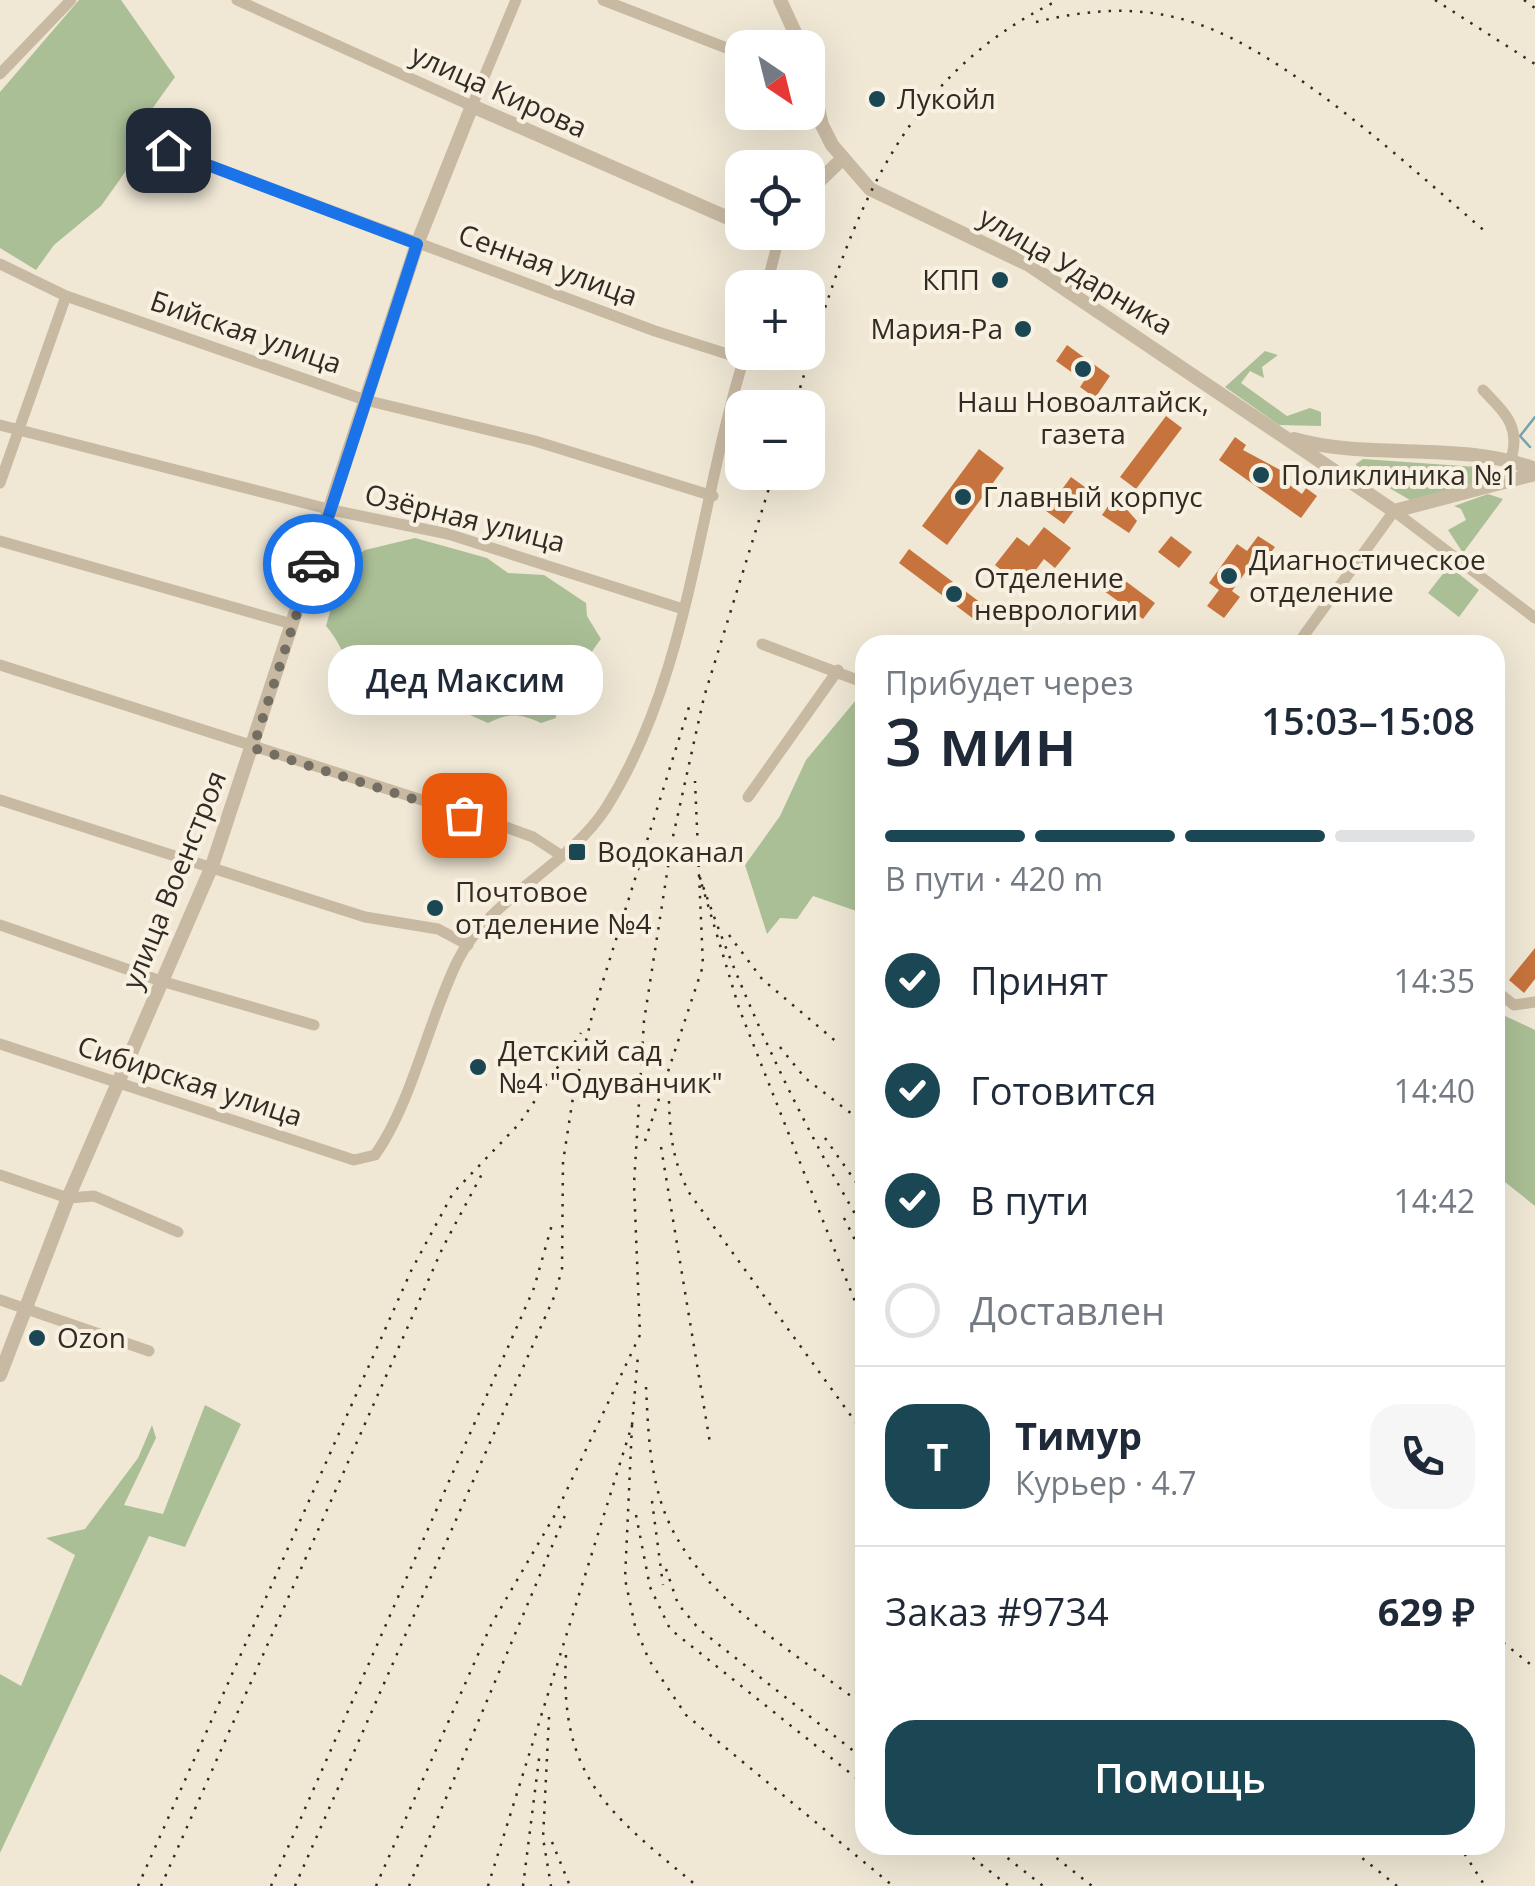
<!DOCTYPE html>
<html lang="ru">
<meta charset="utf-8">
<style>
:root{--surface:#fff;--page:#f6f6f7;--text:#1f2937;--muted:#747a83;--line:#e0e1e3;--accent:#1a4753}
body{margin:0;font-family:"Open Sans",sans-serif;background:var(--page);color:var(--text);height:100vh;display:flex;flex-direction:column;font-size:38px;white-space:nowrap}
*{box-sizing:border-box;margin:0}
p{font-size:32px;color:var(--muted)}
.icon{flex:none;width:55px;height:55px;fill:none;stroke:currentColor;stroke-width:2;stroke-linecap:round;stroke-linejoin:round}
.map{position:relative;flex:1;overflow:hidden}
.details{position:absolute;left:855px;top:635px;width:650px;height:1220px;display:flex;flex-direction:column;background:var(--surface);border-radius:30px;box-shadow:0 10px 40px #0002}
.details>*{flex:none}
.needle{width:65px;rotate:145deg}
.buttons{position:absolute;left:725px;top:30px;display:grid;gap:20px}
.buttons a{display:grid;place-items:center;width:100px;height:100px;border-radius:20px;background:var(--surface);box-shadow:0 10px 40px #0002;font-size:50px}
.pin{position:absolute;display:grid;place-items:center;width:85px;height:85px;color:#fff;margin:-42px;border-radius:20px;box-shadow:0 5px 15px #0006}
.courier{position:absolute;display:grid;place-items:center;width:100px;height:100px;margin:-50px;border:8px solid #1a73e8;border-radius:50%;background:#fff;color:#222;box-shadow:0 2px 12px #0007}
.bubble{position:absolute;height:70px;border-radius:30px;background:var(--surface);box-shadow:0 10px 40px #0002;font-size:32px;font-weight:600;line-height:70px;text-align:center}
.overview em{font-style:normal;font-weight:600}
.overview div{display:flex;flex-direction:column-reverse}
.overview{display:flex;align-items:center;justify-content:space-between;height:170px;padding:0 30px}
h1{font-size:65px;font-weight:600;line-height:75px}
.bar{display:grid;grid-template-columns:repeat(4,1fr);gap:15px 10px;align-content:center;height:120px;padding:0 30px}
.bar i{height:12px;border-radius:8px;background:var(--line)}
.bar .selected{background:var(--accent)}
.bar p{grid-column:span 4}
.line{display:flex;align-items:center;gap:25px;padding:0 30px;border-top:2px solid var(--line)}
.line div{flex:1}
.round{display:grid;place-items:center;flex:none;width:105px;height:105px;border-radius:30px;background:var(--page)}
ol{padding:0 30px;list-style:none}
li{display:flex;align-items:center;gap:30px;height:110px}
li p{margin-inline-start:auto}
li .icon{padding:10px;border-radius:50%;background:var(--accent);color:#fff;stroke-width:4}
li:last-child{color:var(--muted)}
li i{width:55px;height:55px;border:5px solid var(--line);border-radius:50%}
.button{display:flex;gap:20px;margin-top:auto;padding:20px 30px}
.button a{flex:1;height:115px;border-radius:30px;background:var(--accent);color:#fff;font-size:40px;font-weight:600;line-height:115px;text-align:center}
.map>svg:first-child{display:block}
</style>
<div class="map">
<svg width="1535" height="1886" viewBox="0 0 1535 1886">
<rect width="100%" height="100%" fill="#f0e8d5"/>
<path fill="#abbf96" d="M79,0h42l54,77 -41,57 -6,34 -27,38 -47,39 -18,25 -36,-22v-156z
M1265,351l13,4 -16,12 2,11 -14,-7 -9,12 46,33 23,-8 11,4v14l-42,-1 -54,-38z
M1363,459l114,8 5,7 -2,8 -70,18 -52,-30 -2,-6z
M1488,494l15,5 -40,54 -15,-23 18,-10 -5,-11 -7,-3z
M415,538l72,20 21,15 36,2 42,28 1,13 14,23c-16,20 -25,45 -44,61l-1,18 -15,5c-21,-10 -33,-10 -53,0l-34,-15 -13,-24 -54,16 -19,-3c-20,-23 -22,-48 -42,-71l17,-61 22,-15z
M1449,566l30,24 -20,27 -31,-24z
M856,700l9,7v207l-52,-18 -16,23 -17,-1 -13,16 -22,-69 35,-49 26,-56z
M1503,1015l32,15v176l-40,-32v-148z
M205,1405l36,19 -56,123 -36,-11 -149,317v-179l21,12 54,-131 -29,-17 39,-9 53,-71 14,-33 4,13 -32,67 39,9z"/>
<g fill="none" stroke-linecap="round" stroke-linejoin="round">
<path stroke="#75a2ad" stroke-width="2.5" d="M1530,447l-10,-11 15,-19"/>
</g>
<path fill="#c7733d" d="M1067,345l43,31 -15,22 -15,-11 4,-6 -28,-20z
M1166,416l16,12 -46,61 -16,-12z
M1235,437l11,8 -3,5 41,22 -4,6 22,16 4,-6 11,8 -16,22 -82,-58z
M979,449l25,19 -57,77 -25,-19z
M1071,477l18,13 -25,34 -18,-13z
M1115,496l22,25 -8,12 -27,-18z
M1044,527l27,21 -16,20 -11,-9 -21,28 -28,-22 22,-28 12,9z
M1171,536l21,16 -13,16 -21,-16z
M1258,536l17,11 -16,21 -7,-5 -20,28 8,6 -16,21 -17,-12 12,-16 -10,-7 28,-39 10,7z
M909,549l80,60 -10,14 -80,-60z
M1116,574l39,29 -12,16 -39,-28z
M1535,948v31l-11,14 -15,-13z"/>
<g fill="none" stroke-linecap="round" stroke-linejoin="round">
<path stroke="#c8b9a2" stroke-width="11" d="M237,0l235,106 44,-106
M603,0l139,54
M0,74l71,-74
M168,150l487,181 88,28
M0,264l66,32 299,104 170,41 178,55
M766,288l11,-43 -5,-13
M1483,390c23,24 39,38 27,72
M0,425l332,85 116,24 235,75
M0,483l66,-187
M0,541l292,83
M762,644l103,39
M1297,645l97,-134 141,107
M0,665l497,159 36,13 29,19
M748,797l90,-127
M0,800l365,117 73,12 30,16
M0,925l161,56 153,44
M1495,990l19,15 21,-3
M0,1044l354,116 21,-5c37,-52 54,-137 83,-195 32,-63 110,-93 148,-152 85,-134 92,-307 140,-456
M0,1175l68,23 26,-2 84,36
M0,1300l149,51"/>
<path stroke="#c8b9a2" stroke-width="14" d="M780,0l22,48
M808,67l14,58 10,20 38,44 159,76 365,246 141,-37
M808,192l33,-32
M1294,439c77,22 166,1 241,30
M0,1375l68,-177 144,-332 205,-622 55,-138 270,118"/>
<path stroke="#322b24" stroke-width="2.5" stroke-dasharray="2.5 8" stroke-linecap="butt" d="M1435,0l100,64
M1524,0l11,8
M1036,22c54,-13 105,-17 159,1 93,30 216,145 292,210
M794,408c51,-168 94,-327 265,-408
M729,935l33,44 77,65
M780,1047l25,31 60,46
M669,1101c1,35 4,62 21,93l175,241
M825,1138l40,57
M645,1141l58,-175 -8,-185
M661,1147l49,296
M844,1218l21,42
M865,1231c-67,-114 -124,-234 -167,-359l41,136 126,319
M646,1387c2,39 3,77 15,115 29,92 132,148 204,205
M632,1425l-7,154 10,47 14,34 37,55 207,171
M652,1501l11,84
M636,1515l14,72 20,42 195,156
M666,1569l12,35 21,25 166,131
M1495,1636l40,32
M566,1655c-7,123 43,158 131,231
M549,1717l-6,121 8,48
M552,1842l18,44
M956,1845l53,41
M991,1845l52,41
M1040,1845l52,41
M1346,1845l51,41
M1459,1845l26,41
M138,1886l273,-615 42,-78 66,-69 62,-91
M161,1886l282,-639 40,-75
M271,1886l263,-598 19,-67
M295,1886l259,-589 8,-28 1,-107 11,-71 18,-75 97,-309
M376,1886l115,-261 65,-112 84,-178 -6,-151 10,-163 28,-180 32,-144 70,-225
M409,1886l157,-373
M488,1886l144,-461 6,-70
M523,1886l17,-135"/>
</g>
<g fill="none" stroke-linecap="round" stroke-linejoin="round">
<path stroke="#746d62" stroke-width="10" stroke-dasharray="0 18" d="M313,564l-60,184 211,67"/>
<path stroke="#1a73e8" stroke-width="12" d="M168,150l249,94 -104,320"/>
</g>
<g fill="#1a4753" stroke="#f8f1e1" stroke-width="4">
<circle cx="877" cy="99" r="10"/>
<circle cx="1000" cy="280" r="10"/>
<circle cx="1023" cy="329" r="10"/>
<circle cx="1083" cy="369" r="10"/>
<circle cx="1261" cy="475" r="10"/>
<circle cx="963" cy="497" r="10"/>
<circle cx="1229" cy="576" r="10"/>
<circle cx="954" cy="594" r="10"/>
<rect x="567" y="842" width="20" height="20" rx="5"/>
<circle cx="435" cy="908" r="10"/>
<circle cx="478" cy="1067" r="10"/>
<circle cx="37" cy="1338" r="10"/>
</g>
<g text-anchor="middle" stroke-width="8" stroke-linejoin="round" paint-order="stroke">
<g font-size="28" fill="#322b24" stroke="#f8f1e1">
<text transform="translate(499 91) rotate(24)" y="10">улица Кирова</text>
<text transform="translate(548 265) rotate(20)" y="10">Сенная улица</text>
<text transform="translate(1076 271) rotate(31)" y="10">улица Ударника</text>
<text transform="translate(246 332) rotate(19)" y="10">Бийская улица</text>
<text transform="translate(465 518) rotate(14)" y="10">Озёрная улица</text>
<text transform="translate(174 880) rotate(-68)" y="10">улица Военстроя</text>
<text transform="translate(190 1081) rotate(18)" y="10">Сибирская улица</text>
</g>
<g font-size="28" fill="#322b24" stroke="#f8f1e1" text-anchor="start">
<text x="897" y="109">Лукойл</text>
<text x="980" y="290" text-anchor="end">КПП</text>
<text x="1003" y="339" text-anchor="end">Мария-Ра</text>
<text x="1083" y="412" text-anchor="middle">Наш Новоалтайск,<tspan x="1083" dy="32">газета</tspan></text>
<text x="1281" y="485">Поликлиника №1</text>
<text x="983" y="507">Главный корпус</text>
<text x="1249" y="570">Диагностическое<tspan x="1249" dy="32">отделение</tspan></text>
<text x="974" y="588">Отделение<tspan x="974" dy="32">неврологии</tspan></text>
<text x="597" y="862">Водоканал</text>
<text x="455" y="902">Почтовое<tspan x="455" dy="32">отделение №4</tspan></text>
<text x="498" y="1061">Детский сад<tspan x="498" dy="32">№4 "Одуванчик"</tspan></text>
<text x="57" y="1348">Ozon</text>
</g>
</g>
</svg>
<div class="buttons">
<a><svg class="needle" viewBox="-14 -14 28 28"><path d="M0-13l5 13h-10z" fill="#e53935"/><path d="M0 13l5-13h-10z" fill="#747a83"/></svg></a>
<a><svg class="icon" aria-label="locate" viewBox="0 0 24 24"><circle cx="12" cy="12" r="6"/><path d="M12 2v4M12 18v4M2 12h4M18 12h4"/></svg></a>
<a>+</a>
<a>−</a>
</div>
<div class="pin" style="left:464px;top:815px;background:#ea580c"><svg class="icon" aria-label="bag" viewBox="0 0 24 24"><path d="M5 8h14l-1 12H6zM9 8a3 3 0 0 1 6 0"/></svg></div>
<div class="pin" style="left:168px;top:150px;background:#1f2937"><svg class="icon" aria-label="home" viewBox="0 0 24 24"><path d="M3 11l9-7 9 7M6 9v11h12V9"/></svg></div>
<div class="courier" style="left:313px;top:564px"><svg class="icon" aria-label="car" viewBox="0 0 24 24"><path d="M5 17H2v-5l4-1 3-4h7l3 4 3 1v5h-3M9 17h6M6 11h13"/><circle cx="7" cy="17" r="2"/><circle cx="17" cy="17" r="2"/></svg></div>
<div class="bubble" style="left:328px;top:645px;width:275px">Дед Максим</div>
<section class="details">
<div class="overview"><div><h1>3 мин</h1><p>Прибудет через</p></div><em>15:03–15:08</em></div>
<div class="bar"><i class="selected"></i><i class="selected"></i><i class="selected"></i><i></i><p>В пути · 420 m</p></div>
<ol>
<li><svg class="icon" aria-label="check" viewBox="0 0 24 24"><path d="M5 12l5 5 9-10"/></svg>Принят<p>14:35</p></li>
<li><svg class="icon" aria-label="check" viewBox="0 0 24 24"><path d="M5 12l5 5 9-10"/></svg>Готовится<p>14:40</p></li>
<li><svg class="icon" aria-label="check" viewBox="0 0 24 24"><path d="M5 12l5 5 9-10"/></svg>В пути<p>14:42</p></li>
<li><i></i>Доставлен</li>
</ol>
<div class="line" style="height:180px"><b class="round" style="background:var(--accent);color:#fff">Т</b><div><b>Тимур</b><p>Курьер · 4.7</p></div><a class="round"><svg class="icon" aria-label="phone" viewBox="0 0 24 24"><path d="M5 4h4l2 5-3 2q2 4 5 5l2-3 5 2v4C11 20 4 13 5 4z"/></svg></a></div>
<div class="line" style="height:130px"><div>Заказ #9734</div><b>629 ₽</b></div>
<div class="button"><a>Помощь</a></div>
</section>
</div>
